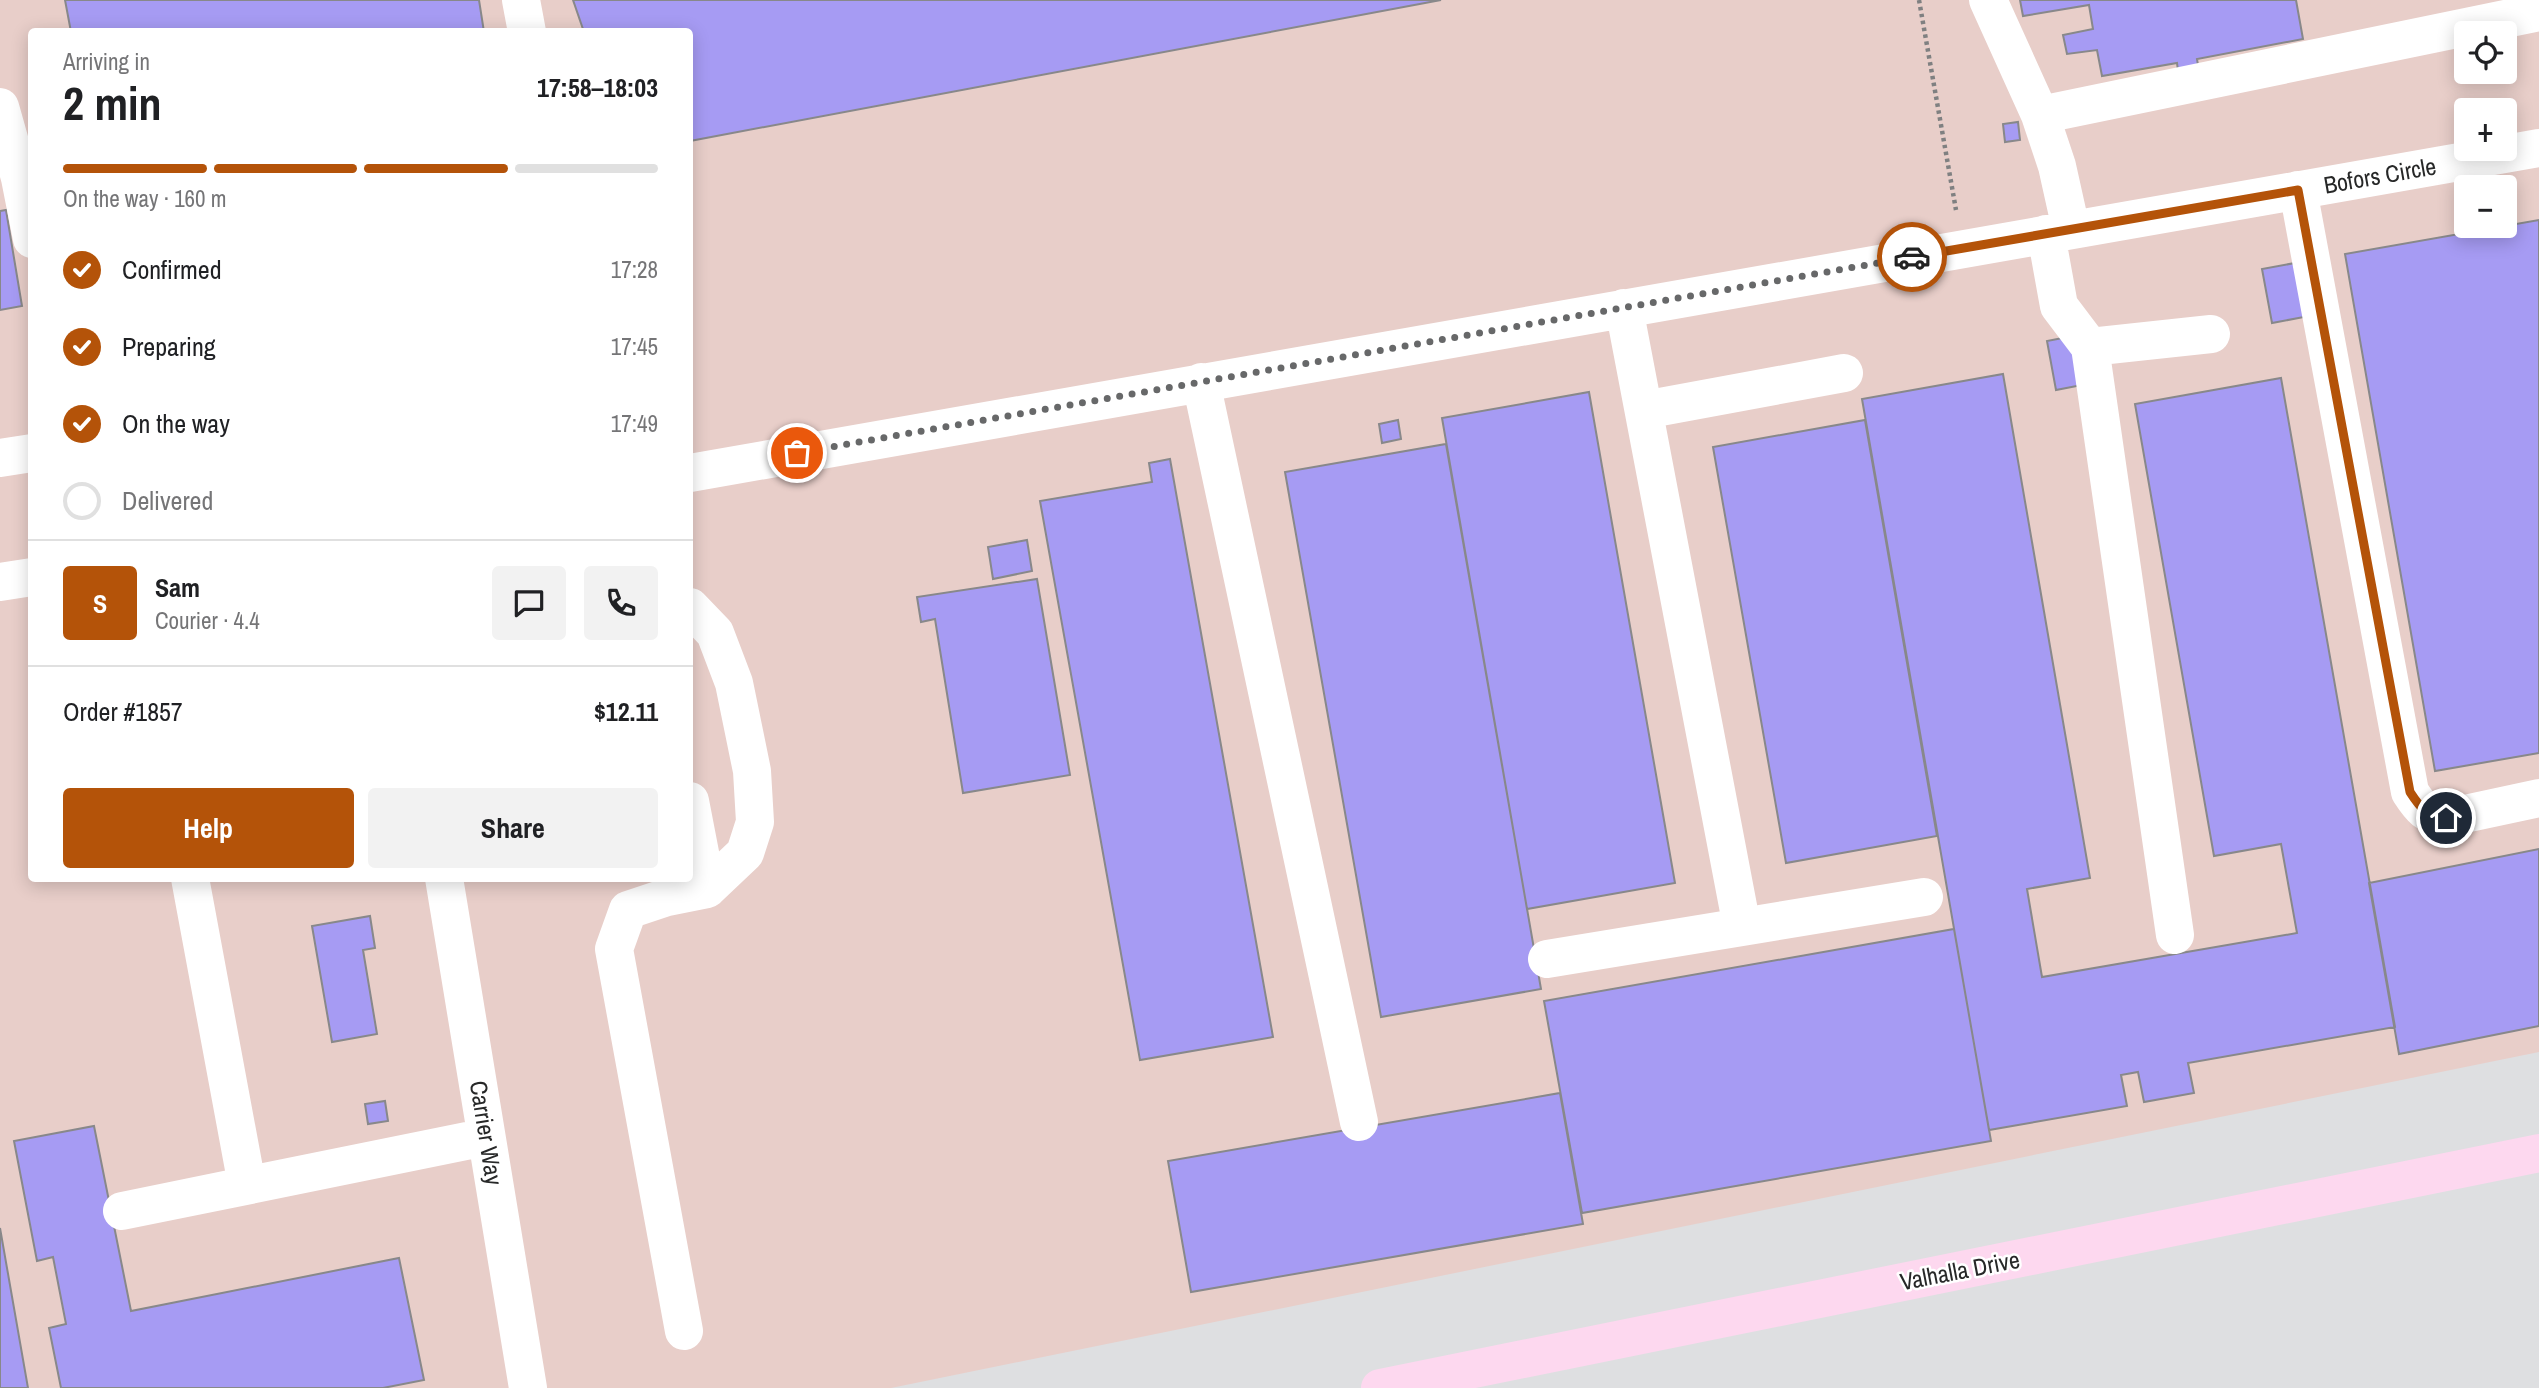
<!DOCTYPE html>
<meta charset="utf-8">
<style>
:root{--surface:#fff;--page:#f2f2f2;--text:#202124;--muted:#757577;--line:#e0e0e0;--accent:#b45309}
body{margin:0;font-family:"Archivo Narrow",sans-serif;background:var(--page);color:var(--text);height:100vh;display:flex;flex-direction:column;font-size:26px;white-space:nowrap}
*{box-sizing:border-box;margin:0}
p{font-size:23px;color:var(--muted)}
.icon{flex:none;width:38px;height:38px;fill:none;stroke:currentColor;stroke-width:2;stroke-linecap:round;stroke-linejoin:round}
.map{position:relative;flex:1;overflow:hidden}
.panel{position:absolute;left:28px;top:28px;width:665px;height:854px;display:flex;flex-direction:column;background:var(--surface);border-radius:7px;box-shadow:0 4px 18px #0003}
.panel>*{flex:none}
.tools{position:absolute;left:2454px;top:21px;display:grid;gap:14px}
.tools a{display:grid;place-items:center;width:63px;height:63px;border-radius:7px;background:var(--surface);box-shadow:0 4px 18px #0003;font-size:35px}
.pin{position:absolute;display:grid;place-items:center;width:60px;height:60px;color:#fff;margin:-30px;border:4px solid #fff;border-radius:50%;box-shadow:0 2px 7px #0007}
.courier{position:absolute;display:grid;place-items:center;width:70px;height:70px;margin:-35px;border:5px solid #b45309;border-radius:50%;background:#fff;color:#222;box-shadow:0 2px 9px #0007}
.headline em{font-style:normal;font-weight:700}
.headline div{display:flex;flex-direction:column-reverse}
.headline{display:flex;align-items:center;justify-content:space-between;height:119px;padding:0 35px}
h1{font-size:46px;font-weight:700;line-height:52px}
.bar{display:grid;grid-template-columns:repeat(4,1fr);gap:10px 7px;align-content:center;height:84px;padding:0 35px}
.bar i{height:9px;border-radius:5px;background:var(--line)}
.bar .on{background:var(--accent)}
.bar p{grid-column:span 4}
.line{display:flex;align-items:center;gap:18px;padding:0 35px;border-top:2px solid var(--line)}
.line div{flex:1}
.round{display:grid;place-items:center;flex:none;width:74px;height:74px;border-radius:7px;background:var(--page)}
ol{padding:0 35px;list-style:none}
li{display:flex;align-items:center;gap:21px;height:77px}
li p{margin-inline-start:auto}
li .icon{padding:7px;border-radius:50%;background:var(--accent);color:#fff;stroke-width:4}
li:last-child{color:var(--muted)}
li i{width:38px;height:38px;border:4px solid var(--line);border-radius:50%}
.cta{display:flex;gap:14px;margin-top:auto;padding:14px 35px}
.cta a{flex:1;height:80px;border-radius:7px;background:var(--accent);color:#fff;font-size:28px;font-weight:700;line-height:80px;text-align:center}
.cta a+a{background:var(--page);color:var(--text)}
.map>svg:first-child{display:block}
</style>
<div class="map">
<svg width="2539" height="1388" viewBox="0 0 2539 1388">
<rect width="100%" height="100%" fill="#dedfe1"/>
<path fill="#e8cec9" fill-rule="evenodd" d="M0,0h2539v1052l-1648,336h-891zM32,32h658v846h-658zM2466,33h38v39h-38zM2466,110h38v39h-38zM2466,187h38v39h-38z"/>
<path fill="#a69bf3" stroke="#88888a" stroke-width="2" d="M65,0h414l5,32h-413z
M573,0h868l-751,141v-109h-106z
M2020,0h276l7,39 -106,20 5,32 -21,4 -4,-32 -75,13 -5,-26 -30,4 -4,-19 30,-6 -4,-24 -66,11z
M2018,122l2,18 -15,2 -2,-18z
M6,210l16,96 -22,4v-99z
M2539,220v533l-104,18 -90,-517z
M2295,263l9,54 -32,6 -10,-54z
M2073,336l9,49 -26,5 -9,-49z
M2003,374l87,504 -63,11 15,88 255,-44 -16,-89 -67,12 -79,-452 146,-26 114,649 -207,36 6,30 -50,9 -6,-30 -17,3 6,31 -138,24 -127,-731z
M1589,392l86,491 -148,26 -85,-491z
M1398,420l3,19 -19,4 -3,-19z
M1865,420l72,416 -151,27 -73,-416z
M1446,444l95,545 -160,28 -96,-545z
M1170,459l103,578 -133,23 -100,-559 112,-19 -3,-19z
M1027,540l5,31 -39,8 -5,-32z
M1037,579l33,196 -107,18 -28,-174 -14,3 -4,-25z
M2539,849v177l-140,28 -30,-171z
M370,916l5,32 -12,2 14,84 -45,8 -20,-116z
M1954,929l37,212 -409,72 -38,-212z
M1560,1093l23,131 -392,68 -23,-131z
M385,1101l3,20 -20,3 -3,-20z
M94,1126l37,185 268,-53 25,122 -41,8h-322l-12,-60 17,-4 -13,-67 -16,4 -23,-120z
M0,1228l28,160h-28z"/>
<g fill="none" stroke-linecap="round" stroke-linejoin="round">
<path stroke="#7f8081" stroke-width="4.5" stroke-dasharray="3.5 3.5" stroke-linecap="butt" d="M1919,0l37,210"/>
<path stroke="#fff" stroke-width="38" d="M521,0l6,32
M1988,0l52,115 17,51 14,63
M0,107l20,71 12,61
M2040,115l499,-103
M2298,190l112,602c11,17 16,23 36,26l93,-20
M2046,234l13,72 31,41 85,588
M2090,347l121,-13
M1201,382l158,740
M1644,410l200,-37
M0,458l32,-5
M690,473l1849,-325
M0,582l32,-5
M690,801l17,88
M190,878l57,307
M444,878l84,510
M1742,927l182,-30
M1547,959l195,-32 -118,-619
M122,1211l364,-74
M684,1331l-70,-382 14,-39 39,-13 40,-8 38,-36 10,-31 -3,-51 -18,-88 -19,-50 -25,-26"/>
<path stroke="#fdd8ef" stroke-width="38" d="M1380,1388l1159,-235"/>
</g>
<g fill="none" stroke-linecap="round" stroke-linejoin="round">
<path stroke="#676869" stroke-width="7" stroke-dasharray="0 12.6" d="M797,453l1115,-196"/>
<path stroke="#b45309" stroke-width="9" d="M1912,257l386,-67 112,602c11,17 16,23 36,26"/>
</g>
<g text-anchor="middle" stroke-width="5" stroke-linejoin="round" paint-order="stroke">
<g font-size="24" fill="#272828" stroke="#fff">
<text transform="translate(2380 176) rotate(-10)" y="8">Bofors Circle</text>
<text transform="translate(486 1133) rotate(81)" y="8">Carrier Way</text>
<text transform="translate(1960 1271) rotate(-11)" y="8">Valhalla Drive</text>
</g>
</g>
</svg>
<div class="tools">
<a><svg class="icon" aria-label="locate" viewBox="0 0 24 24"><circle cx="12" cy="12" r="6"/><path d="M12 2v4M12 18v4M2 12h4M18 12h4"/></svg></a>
<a>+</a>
<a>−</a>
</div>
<div class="pin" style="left:797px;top:453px;background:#ea580c"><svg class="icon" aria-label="bag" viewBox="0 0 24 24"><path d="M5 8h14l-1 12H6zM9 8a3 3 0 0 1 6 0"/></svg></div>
<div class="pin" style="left:2446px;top:818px;background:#1f2937"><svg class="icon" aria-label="home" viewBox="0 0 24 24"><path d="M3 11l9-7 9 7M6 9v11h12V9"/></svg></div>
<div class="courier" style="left:1912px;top:257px"><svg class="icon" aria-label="car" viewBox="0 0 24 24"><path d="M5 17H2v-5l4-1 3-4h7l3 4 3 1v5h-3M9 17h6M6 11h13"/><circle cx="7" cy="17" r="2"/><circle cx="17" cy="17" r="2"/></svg></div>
<section class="panel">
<div class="headline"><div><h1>2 min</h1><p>Arriving in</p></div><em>17:58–18:03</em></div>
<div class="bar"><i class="on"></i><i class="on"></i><i class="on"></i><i></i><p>On the way · 160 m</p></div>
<ol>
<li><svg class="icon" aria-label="check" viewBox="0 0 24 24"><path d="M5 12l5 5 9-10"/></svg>Confirmed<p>17:28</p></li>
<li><svg class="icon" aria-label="check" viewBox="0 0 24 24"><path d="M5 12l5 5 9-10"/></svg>Preparing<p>17:45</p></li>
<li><svg class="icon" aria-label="check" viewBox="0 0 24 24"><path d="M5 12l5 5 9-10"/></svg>On the way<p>17:49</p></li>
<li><i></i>Delivered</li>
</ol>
<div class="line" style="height:126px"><b class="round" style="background:var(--accent);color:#fff">S</b><div><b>Sam</b><p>Courier · 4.4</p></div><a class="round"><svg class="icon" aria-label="chat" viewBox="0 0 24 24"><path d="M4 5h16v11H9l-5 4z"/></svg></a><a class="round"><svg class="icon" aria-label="phone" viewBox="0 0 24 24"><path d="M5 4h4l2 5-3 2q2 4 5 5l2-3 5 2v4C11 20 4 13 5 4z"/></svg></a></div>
<div class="line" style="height:91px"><div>Order #1857</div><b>$12.11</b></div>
<div class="cta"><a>Help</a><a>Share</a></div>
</section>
</div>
